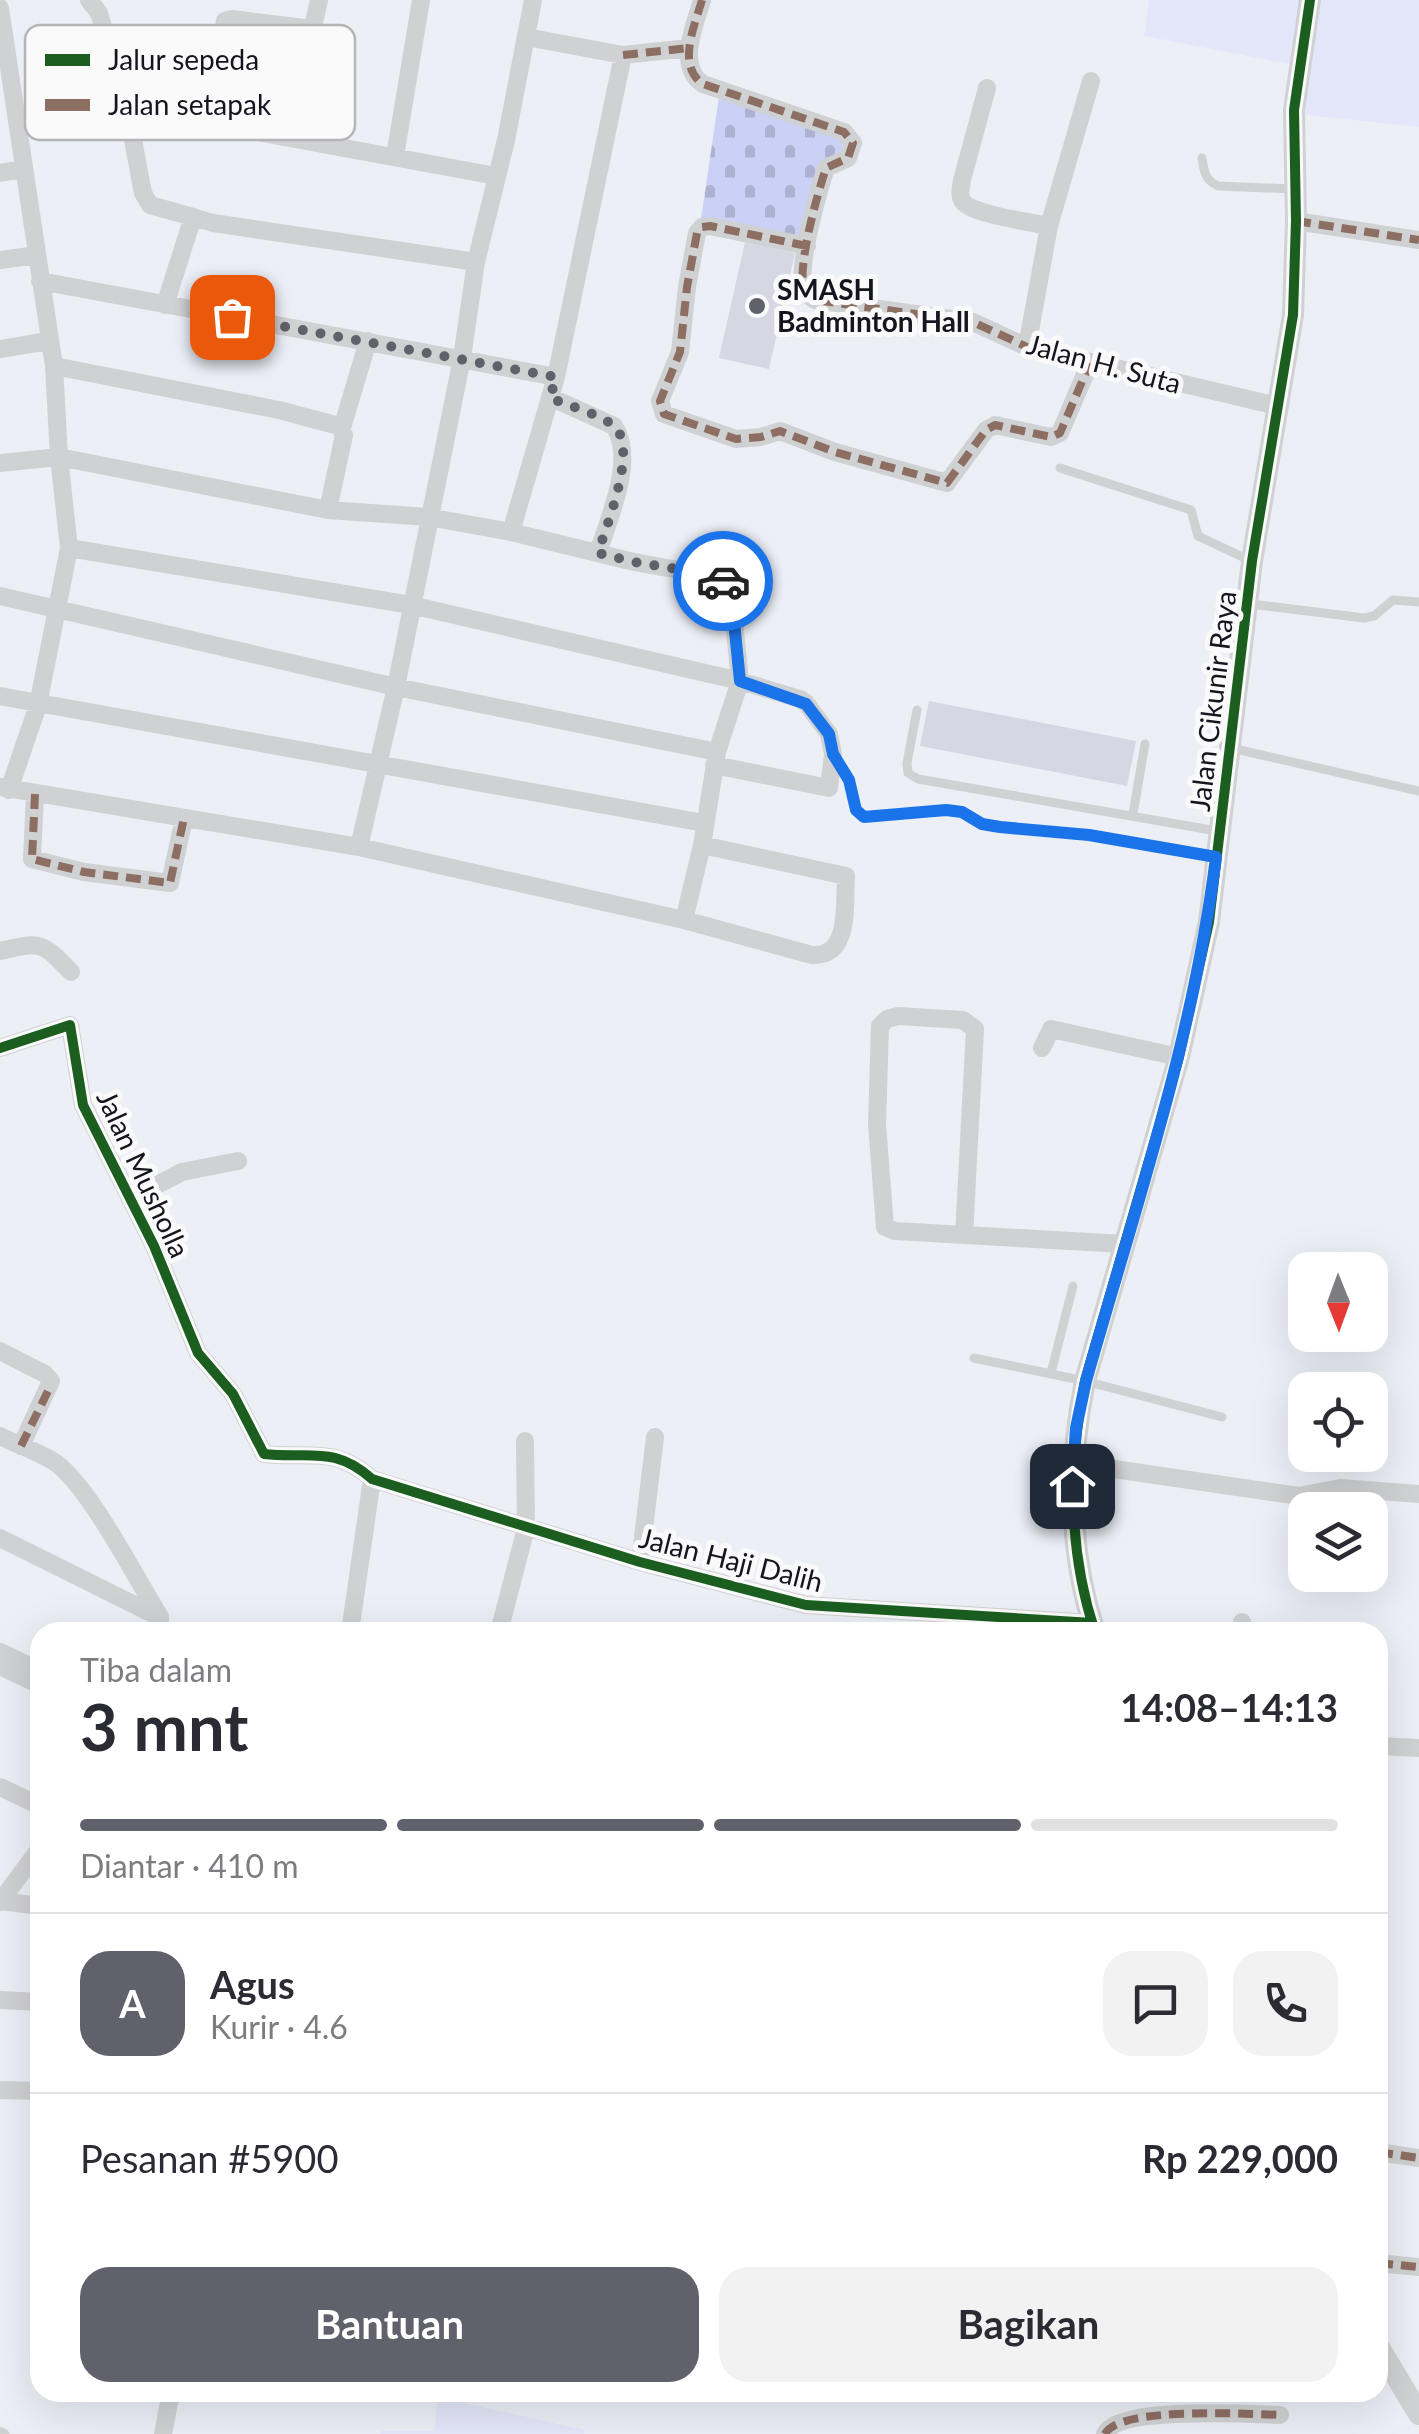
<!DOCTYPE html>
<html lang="id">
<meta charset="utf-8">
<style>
:root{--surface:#fff;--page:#f2f2f3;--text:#2b2b33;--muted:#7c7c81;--line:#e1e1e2;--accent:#60616a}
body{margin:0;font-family:Lato,sans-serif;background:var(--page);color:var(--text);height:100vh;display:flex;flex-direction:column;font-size:38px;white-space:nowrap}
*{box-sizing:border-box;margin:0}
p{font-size:32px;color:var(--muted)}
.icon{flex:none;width:55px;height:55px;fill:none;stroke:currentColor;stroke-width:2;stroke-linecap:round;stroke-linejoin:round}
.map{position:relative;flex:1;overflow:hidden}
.panel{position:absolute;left:30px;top:1622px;width:1358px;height:780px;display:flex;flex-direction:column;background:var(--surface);border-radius:30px;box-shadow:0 10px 40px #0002}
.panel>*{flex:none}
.needle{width:65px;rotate:179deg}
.tools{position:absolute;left:1288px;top:1252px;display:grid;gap:20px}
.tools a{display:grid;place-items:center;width:100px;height:100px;border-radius:20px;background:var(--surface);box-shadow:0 10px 40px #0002;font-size:50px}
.pin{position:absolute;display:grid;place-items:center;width:85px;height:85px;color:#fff;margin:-42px;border-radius:20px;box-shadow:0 5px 15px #0006}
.courier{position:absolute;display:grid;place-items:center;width:100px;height:100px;margin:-50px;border:8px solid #1a73e8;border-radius:50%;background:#fff;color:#222;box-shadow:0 2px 12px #0007}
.headline em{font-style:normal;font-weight:700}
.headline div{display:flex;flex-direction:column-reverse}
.headline{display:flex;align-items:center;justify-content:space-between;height:170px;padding:0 50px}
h1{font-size:65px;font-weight:700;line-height:75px}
.bar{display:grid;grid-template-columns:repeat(4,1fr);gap:15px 10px;align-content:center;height:120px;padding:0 50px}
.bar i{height:12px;border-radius:8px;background:var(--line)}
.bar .selected{background:var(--accent)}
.bar p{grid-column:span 4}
.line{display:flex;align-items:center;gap:25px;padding:0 50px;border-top:2px solid var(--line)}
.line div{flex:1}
.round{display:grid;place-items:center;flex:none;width:105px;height:105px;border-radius:30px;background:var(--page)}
.cta{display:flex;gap:20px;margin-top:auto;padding:20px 50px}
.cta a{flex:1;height:115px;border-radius:30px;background:var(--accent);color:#fff;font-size:40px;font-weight:700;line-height:115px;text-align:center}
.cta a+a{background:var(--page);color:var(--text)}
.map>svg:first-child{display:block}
</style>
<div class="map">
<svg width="1419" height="2434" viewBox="0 0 1419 2434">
<defs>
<pattern id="cemetery-stones" width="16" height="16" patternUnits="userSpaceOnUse" patternTransform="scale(2.5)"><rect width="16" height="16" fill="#cad0f6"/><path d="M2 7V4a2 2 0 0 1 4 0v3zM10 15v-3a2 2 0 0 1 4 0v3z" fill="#adb2d2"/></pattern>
</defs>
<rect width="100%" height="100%" fill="#edeff7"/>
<path fill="#e4e7f9" d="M1149,0h270v127l-122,-13 7,-47 -160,-31z
M438,2397l147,33 -1,4h-204l1,-3h53z"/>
<path fill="url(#cemetery-stones)" d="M719,97l124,42 -2,16 -41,83 -99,-19z"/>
<path fill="#d5d7e3" d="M745,242l50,11 -26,116 -50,-11z
M929,701l207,40 -9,45 -207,-40z"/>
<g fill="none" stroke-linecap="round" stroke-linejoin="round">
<path stroke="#d0d1d3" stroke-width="9" d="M1202,158c2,14 3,22 16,28l75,3
M1060,468l131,42 7,26 51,24
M1251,604l113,14 10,-2 19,-16 26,2
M917,710l-10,53 1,10 10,6 299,52
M1231,748l188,43
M835,757l14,23 7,30 8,7 82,-7 15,2 21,12 18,3 89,8 125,22
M1133,814l12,-70
M974,1358l111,23 137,36
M1051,1373l22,-87
M961,1632l10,-14
M0,2431l5,3"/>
<path stroke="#d0d1d3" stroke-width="18" d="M89,0l10,13 28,95 16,85 7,12 43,12
M702,0c-7,25 -26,66 1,84l141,48 9,11 -5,15 -22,10c-8,24 -29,98 -22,120 3,7 5,8 11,12l158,22 54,25 250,59
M0,8l54,358 5,91 10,91 -31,157 -29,85
M623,55l66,-7
M987,88l-25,92c-1,8 -4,16 2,23 13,12 66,19 85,23
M127,108l369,68
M208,123l17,-102 7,-2 81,10
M289,136l30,-136
M395,156l26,-156
M0,173l23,-4
M1296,221l123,19
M807,246l-97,-20 -8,1 -5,6 -10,54 -7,65 -20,49 4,13 72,25 25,-2 19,-6 55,21 112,31 39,-53 9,-5 56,12 9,-4 30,-70
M0,260l37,-5
M40,281l516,96
M165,305l28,-88 20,6 263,39
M1027,347l22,-121 42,-145
M0,349l48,-8
M54,366l225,44 60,16 5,9 -16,75
M550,397l64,29c22,33 -5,91 -16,127
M342,428l26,-87
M0,463l59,-6 269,53 100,7 83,15 123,30 83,15 14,14 9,90 -23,71 -15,93 -18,75
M511,532l45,-155 67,-322 -97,-18
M69,548l342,57 329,76 60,18 6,4 23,31 4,20 -4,34 -115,-23
M0,596l396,91 321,65
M0,696l704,127
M0,787l359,60 325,73 128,35c39,2 32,-50 34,-79l-144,-31
M35,794l-3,65 52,13 86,11 14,-65
M359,847l37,-160 66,-329 14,-96 30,-122 27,-140
M0,951c41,-10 42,-9 71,21
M0,1048l70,-23 13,80 71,141 44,107 35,41 31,60c45,5 70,-9 108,25l268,83 166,43 286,18
M1042,1048l9,-19 128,28
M130,1199l52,-27 56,-11
M964,1235l11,-206 -12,-9 -65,-4 -11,3 -7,7 -3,98 8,103 10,4 229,13
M0,1351l45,23 6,7 -30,65
M0,1436c18,9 39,16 56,27 34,25 80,115 104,154v15
M1073,1463l226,33 41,-8 79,6
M0,1538l159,79
M640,1562l15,-125
M1242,1622l2,10
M350,1632l22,-153
M499,1632l27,-104 -1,-87
M0,1652l40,19
M0,1666l40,19
M1378,1746l41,2
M0,1787l40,19
M0,1901l40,5
M0,1902l40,-54
M0,2000l40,2
M0,2090l40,1
M1378,2152l41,6
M1378,2263l41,4
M163,2434l8,-42
M1105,2434c13,-28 144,-20 175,-19"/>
<path stroke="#d0d1d3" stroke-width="22" d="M1095,1632c-27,-82 -27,-167 -10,-251l94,-324 30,-135 43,-361 41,-246 3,-94 -2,-111 16,-110
M1378,2346l41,68"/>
<path stroke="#8d6e63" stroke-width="8" stroke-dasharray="15 8" stroke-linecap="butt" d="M702,0c-7,25 -26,66 1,84l141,48 9,11 -5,15 -22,10c-8,24 -29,98 -22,120 3,7 5,8 11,12l158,22 54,25
M623,55l66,-7
M1296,221l123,19
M807,246l-97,-20 -8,1 -5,6 -10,54 -7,65 -20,49 4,13 72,25 25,-2 19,-6 55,21 112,31 39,-53 9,-5 56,12 9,-4 30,-70
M35,794l-3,65 52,13 86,11 14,-65
M21,1446l28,-57
M1378,2152l41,6
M1378,2263l41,4
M1105,2434c13,-28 144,-20 175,-19"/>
<g stroke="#fafafa" stroke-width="16">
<path id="cycleway" d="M0,1048l70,-23 13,80 71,141 44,107 35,41 31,60c45,5 70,-9 108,25l268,83 166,43 286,18
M1095,1632c-27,-82 -27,-167 -10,-251l94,-324 30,-135 43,-361 41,-246 3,-94 -2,-111 16,-110"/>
</g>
<use href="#cycleway" stroke="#1b5e20" stroke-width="10"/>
</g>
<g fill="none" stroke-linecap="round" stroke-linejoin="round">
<path stroke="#60616a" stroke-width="10" stroke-dasharray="0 18" d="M232,317l324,60 -6,21c17,7 51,17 64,28 25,22 -8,100 -16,127l36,9 73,12 16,7"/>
<path stroke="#1a73e8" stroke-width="12" d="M723,581l8,11 9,89 66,23 23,30 4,20 16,26 7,30 8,7 82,-7 16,2 20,12 18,3 89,8 127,22c-22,179 -81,351 -130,524l-10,47 -4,58"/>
</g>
<circle fill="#60616a" stroke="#fafafa" stroke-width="4" cx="757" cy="306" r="10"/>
<g text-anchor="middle" stroke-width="10" stroke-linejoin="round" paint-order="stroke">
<g font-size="28" font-weight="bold" fill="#14151e" stroke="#fafafa" text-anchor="start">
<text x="777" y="300">SMASH<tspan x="777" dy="32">Badminton Hall</tspan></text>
</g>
<g font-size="28" fill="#14151e" stroke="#fafafa">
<text transform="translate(1104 364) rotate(15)" y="10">Jalan H. Suta</text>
<text transform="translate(1213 701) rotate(-83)" y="10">Jalan Cikunir Raya</text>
<text transform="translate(143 1174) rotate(65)" y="10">Jalan Musholla</text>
<text transform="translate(731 1560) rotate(14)" y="10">Jalan Haji Dalih</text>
</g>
</g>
<rect x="25" y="25" width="330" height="115" rx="15" fill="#fafafa" stroke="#b5b5b8" stroke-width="2.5"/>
<rect x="45" y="54" width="45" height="12" fill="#1b5e20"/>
<rect x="45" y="99" width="45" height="12" fill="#8d6e63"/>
<g font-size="28" fill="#14151e">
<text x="108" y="70">Jalur sepeda</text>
<text x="108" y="115">Jalan setapak</text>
</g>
</svg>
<div class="tools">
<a><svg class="needle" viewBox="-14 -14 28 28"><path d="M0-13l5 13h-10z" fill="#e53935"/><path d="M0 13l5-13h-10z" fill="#7c7c81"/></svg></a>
<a><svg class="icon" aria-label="locate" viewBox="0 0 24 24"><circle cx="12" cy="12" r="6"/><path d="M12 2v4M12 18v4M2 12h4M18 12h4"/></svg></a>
<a><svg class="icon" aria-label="layers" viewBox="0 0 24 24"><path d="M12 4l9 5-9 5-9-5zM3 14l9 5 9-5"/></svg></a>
</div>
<div class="pin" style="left:232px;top:317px;background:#ea580c"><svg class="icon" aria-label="bag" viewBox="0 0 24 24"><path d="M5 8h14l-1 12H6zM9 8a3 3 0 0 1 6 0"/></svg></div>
<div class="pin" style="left:1072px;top:1486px;background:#1f2937"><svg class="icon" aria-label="home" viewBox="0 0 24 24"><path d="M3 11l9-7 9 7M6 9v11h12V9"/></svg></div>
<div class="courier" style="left:723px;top:581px"><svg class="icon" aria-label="car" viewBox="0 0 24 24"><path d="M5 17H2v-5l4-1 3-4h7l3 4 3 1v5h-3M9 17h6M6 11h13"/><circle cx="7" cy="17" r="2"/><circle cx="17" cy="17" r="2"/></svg></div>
<section class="panel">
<div class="headline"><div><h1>3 mnt</h1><p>Tiba dalam</p></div><em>14:08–14:13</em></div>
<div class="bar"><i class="selected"></i><i class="selected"></i><i class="selected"></i><i></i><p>Diantar · 410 m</p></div>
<div class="line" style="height:180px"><b class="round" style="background:var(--accent);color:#fff">A</b><div><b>Agus</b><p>Kurir · 4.6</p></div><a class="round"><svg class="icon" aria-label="chat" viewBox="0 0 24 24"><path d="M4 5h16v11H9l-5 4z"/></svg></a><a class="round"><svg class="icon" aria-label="phone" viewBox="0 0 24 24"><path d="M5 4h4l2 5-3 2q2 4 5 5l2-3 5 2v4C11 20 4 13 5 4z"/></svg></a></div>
<div class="line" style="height:130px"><div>Pesanan #5900</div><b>Rp 229,000</b></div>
<div class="cta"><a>Bantuan</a><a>Bagikan</a></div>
</section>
</div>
